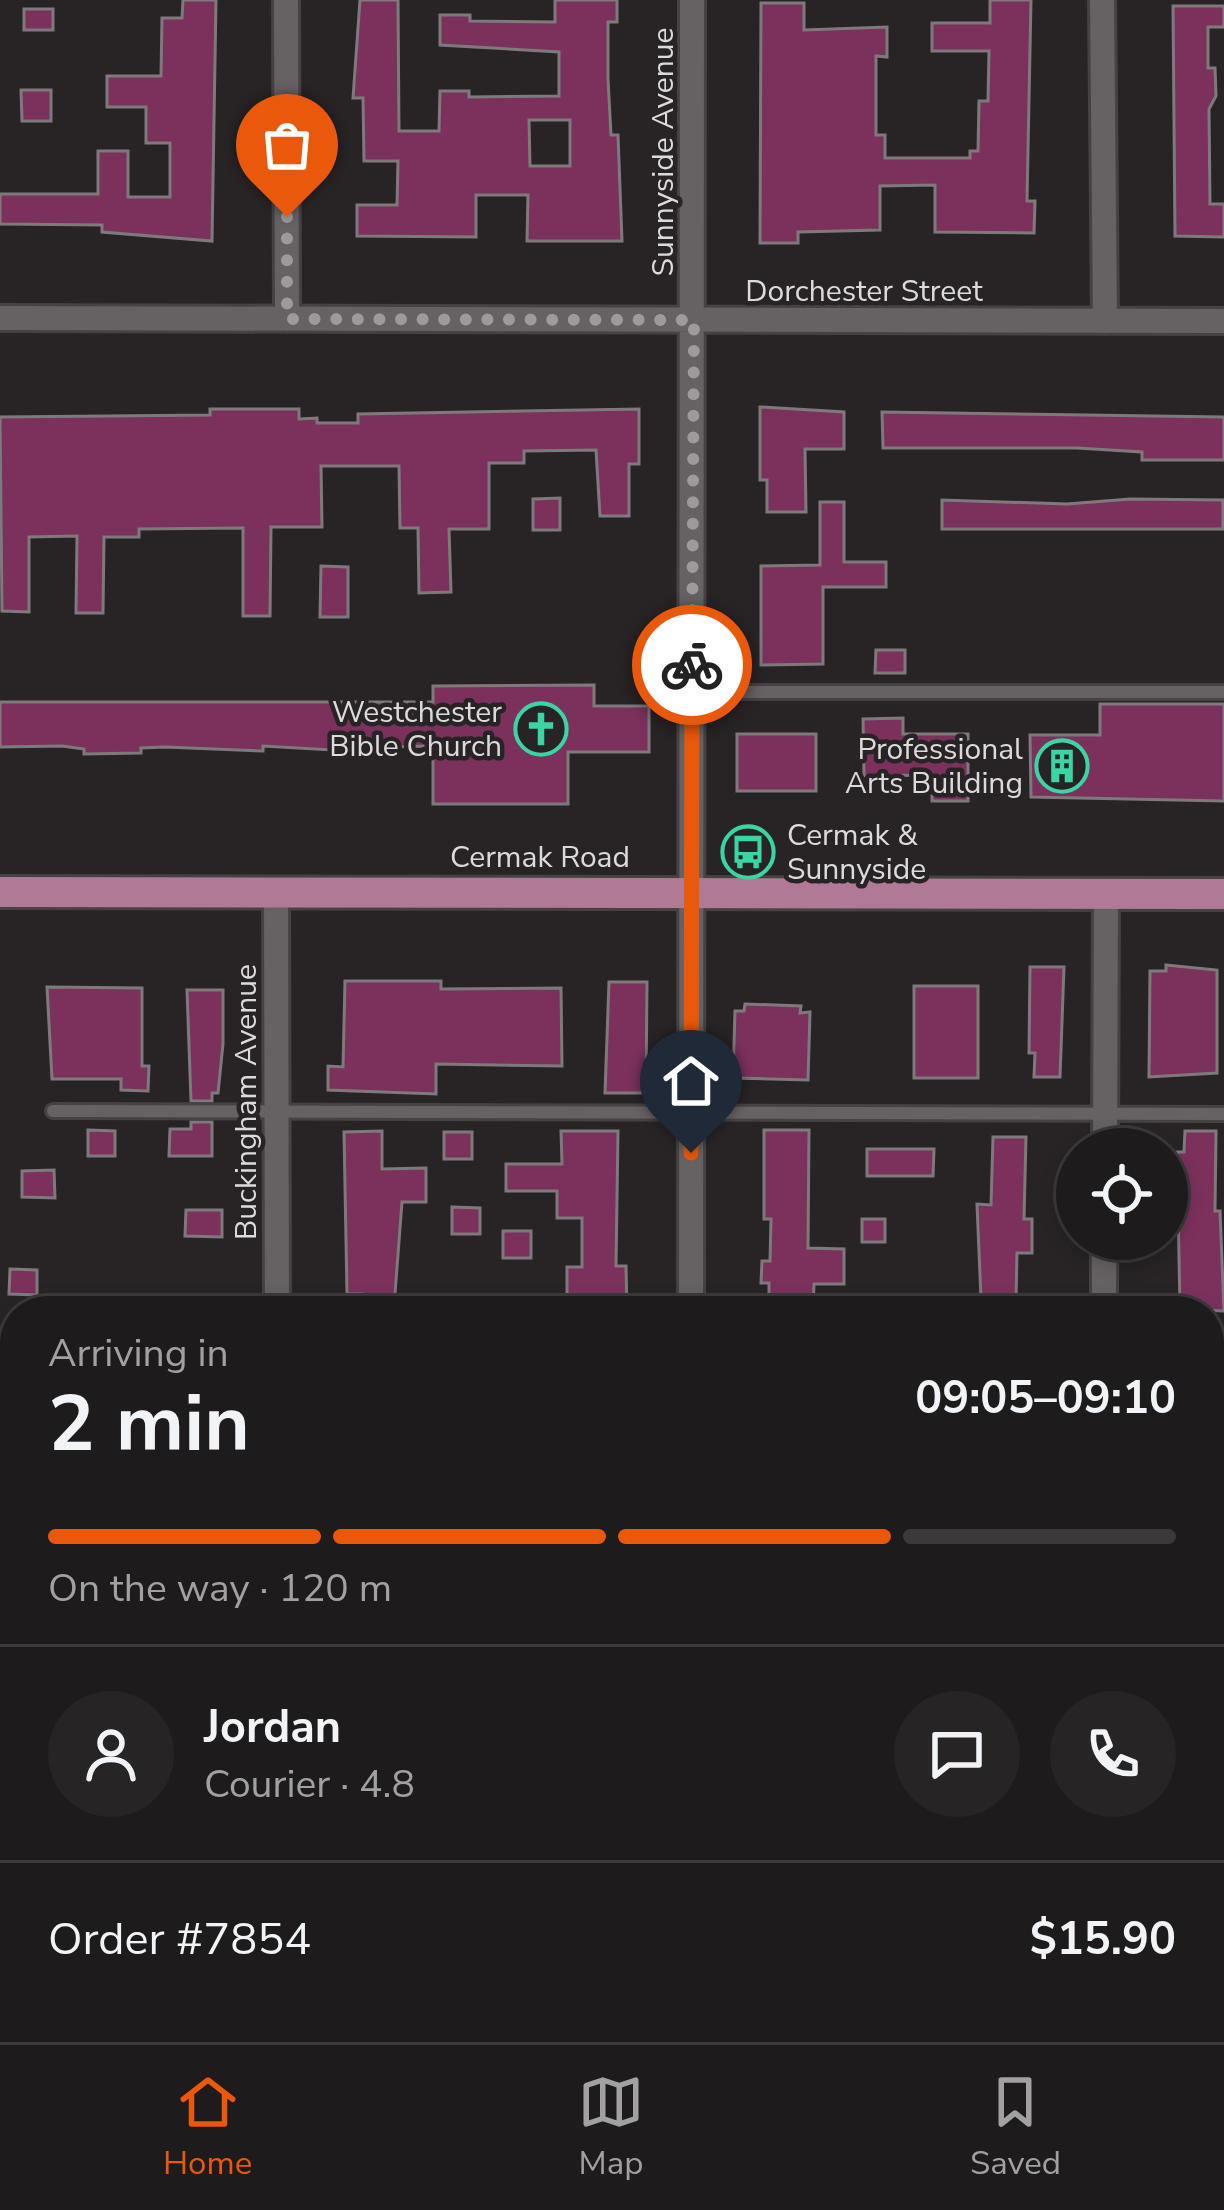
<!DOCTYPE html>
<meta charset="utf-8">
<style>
:root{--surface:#1e1b1c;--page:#262425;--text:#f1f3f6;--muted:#a1a1a3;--line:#3c393b;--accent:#ea580c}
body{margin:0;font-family:"Nunito Sans",sans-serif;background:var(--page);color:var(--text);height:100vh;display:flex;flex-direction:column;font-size:45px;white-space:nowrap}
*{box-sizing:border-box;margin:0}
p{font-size:39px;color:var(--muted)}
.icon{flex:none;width:66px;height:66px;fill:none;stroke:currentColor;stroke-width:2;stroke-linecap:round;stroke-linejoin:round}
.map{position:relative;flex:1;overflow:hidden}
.side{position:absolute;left:0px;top:1296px;width:1224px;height:747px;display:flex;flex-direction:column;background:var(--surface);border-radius:48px 48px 0 0;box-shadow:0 6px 18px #0003,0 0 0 3px var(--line)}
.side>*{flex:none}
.tools{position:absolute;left:1056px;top:1128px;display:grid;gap:24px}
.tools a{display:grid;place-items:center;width:132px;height:132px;border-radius:50%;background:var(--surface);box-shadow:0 6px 18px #0003,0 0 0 3px var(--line);font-size:60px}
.pin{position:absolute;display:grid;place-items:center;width:102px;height:102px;color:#fff;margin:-123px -51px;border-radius:50% 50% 50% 0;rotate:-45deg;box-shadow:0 0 12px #0007}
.pin .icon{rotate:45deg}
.courier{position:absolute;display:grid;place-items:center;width:120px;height:120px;margin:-60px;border:9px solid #ea580c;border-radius:50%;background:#fff;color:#222;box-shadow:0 3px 15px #0007}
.headline em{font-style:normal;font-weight:700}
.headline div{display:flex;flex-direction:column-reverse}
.headline{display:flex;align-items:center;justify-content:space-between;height:204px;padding:0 48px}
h1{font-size:78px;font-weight:700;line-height:90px}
.bar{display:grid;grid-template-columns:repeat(4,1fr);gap:18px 12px;align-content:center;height:144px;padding:0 48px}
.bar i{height:15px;border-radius:9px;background:var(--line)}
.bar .active{background:var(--accent)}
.bar p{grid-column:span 4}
.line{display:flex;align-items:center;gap:30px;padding:0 48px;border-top:3px solid var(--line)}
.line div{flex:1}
.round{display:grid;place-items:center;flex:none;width:126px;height:126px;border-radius:63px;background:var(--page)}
.dock{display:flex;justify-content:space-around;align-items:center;height:168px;border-top:3px solid var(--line);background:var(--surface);font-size:33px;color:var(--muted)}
.dock a{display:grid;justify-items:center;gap:6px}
.dock .active{color:var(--accent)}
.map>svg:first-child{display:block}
</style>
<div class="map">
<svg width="1224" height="2042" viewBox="0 0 1224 2042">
<rect width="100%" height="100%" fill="#282426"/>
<path fill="#7b315c" stroke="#7e7a7c" stroke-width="3" fill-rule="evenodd" d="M183,0h33l-4,241 -110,-9v-7l-102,-1v-30h98v-43h30v46h42v-54h-24v-36h-39v-31h54l1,-58h20z
M360,0h38l1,131h40l1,-40h29v6l90,-1v-44l-119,-7v-30h30v6l85,1v-22h62v22h-9v57l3,56h7l4,106h-95l1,-46h-52v42l-119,-1v-31h40l1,-44h-34l-1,-63h-10zM529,120h41v46h-40z
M990,0h41l-4,201h8l-1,32 -99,-1v-47l-55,1v44l-82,2v11h-38l1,-240h43v27l83,-3v30l-11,-1v79h9v23h85v-7h8l1,-50h9l1,-50h-57v-28h58z
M1173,6h51v21h-16v41h7l1,28 -7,13 1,95h14v33l-49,-1z
M24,9h29v21h-29z
M21,90h30v31h-29z
M760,407l84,5v37h-39l1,63h-39v-32h-7z
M210,409h89v10l18,-1v5h41v-9l281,-5v55h-10v52h-29l-4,-66 -72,1v12h-35v66h-40l2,63 -32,1 -1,-65h-18l-1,-62h-78l1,61h-51l-1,89h-27v-88l-104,1v8h-35l-1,76h-27l1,-77 -48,1v75l-27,-1 -2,-194 210,-2z
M882,412l342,5v43h-82v-8l-65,-4h-194z
M560,498v32h-27v-31z
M1130,499l93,1v29h-281v-29l125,4z
M820,502h24v60h42v25h-63v77l-62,1v-99l59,-1z
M321,566l27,1v50h-28z
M876,650h29v23h-30z
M594,685v21h55v46h-81v52h-135v-58l-49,1v6l-121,-7v5l-98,-4 -24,1v5l-57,1v-5l-22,-3 -62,1v-45h433v-16z
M1100,704h124v97l-193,-4 -1,-62h70z
M903,718v16h65v67h-36v-26l-68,1 -1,-57z
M737,734h79v57h-79z
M1166,965l51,5v103l-68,4 1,-106h16z
M1030,967h34l-4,110h-26l1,-24h-6z
M345,981h96v8l120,-1 1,78 -126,-2v30l-108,-4v-24l15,1z
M609,982h38l-1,111h-41z
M914,986h64v92h-64z
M47,987l95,1v78h7l-1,25 -27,-1v-11h-69z
M187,990h36v54l-5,49h-6v8h-21z
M745,1004l56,2 -1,7 10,-1 -2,68 -75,-2 2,-67h9z
M191,1122h21v34h-43l1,-27h21z
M88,1130l27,1v25h-27z
M764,1130h45l-1,118 36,1v35h-30l-1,27h-44v-28h-8l1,-22h8l1,-42h-7z
M382,1131v38l44,-1v34h-24l-8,105h-32v-13h-15l-3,-162z
M561,1131h57l-2,135h10l1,45h-60v-44h15v-49h-25v-27h-51v-27h56z
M1185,1131h31l-1,80h5l4,100 -44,-2 -3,-157h7z
M444,1132h28v27h-28z
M993,1137h33l-2,82h8v34h-15l-1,47 -35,-1 -4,-95 14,1z
M867,1149h67l-1,27h-66z
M54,1170l1,28 -33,-1v-26z
M452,1207l28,1v26h-28z
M186,1210h36v27l-37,-1z
M862,1219h23v23h-23z
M503,1231h28v27h-28z
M10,1269l27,1v25l-28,-1z"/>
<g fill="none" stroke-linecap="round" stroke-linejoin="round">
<g stroke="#464244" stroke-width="18">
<path id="lane" d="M692,692h532
M53,1111l1171,3"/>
</g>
<g stroke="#464244" stroke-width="30">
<path id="street" d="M286,0l1,319
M1102,0l3,321
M0,318l1224,3
M276,892l1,419
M1105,1149l1,-256
M691,1311l1,-1311
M1104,1311v-72
M280,2028v14
M692,2028v14
M1103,2042v-14"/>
</g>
<g stroke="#464244" stroke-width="36">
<path id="primary" d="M0,892l1224,2"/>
</g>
<use href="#lane" stroke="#666163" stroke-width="12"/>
<use href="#street" stroke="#666163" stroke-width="24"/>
<use href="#primary" stroke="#b07a97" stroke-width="30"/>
</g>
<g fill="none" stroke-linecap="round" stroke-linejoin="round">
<path stroke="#9e9a9c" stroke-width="12" stroke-dasharray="0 21.6" d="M287,217v102l407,1 -2,345"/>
<path stroke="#ea580c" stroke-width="15" d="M691,1153l1,-488"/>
</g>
<defs>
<g id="church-ring" transform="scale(2.7)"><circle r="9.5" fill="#282426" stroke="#3bd4a4" stroke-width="1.5"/><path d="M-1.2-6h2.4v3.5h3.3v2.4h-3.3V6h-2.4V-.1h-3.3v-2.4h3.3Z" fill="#3bd4a4"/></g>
<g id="building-ring" transform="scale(2.7)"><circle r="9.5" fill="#282426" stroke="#3bd4a4" stroke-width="1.5"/><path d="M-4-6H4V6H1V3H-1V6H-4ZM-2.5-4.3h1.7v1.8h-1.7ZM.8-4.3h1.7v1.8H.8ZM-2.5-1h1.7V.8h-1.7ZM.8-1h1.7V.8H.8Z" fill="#3bd4a4"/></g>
<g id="bus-ring" transform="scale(2.7)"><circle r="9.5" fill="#282426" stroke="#3bd4a4" stroke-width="1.5"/><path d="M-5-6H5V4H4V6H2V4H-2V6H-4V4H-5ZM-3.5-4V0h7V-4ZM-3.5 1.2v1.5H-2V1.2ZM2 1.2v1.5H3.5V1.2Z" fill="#3bd4a4"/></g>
</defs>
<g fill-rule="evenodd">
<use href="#church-ring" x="541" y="729"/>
<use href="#building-ring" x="1062" y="766"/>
<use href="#bus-ring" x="748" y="852"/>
</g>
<g text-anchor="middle" stroke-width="9" stroke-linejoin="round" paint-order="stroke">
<g font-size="30" fill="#dddadc" stroke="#282426">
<text transform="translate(663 152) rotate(-90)" y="10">Sunnyside Avenue</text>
<text x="864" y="301">Dorchester Street</text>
<text x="540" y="867">Cermak Road</text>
<text transform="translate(246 1102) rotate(-90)" y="10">Buckingham Avenue</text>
</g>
<g font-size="30" fill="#dddadc" stroke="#282426" text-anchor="end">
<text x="502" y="722">Westchester<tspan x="502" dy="34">Bible Church</tspan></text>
<text x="1023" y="759">Professional<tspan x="1023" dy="34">Arts Building</tspan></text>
<text x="787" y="845" text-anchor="start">Cermak &amp;<tspan x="787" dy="34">Sunnyside</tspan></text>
</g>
</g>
</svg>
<div class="tools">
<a><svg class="icon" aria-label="locate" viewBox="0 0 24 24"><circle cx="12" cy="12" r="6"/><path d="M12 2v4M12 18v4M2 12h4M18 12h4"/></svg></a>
</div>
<div class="pin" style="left:287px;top:217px;background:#ea580c"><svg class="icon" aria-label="bag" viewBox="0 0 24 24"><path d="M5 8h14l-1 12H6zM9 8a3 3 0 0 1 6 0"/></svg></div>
<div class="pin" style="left:691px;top:1153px;background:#1f2937"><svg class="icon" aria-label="home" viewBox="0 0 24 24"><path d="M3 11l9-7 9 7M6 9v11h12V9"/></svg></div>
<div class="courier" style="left:692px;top:665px"><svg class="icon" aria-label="bike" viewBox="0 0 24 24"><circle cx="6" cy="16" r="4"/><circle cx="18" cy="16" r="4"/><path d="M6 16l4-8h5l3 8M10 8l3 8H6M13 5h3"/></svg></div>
<section class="side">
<div class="headline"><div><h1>2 min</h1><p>Arriving in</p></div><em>09:05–09:10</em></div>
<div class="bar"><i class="active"></i><i class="active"></i><i class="active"></i><i></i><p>On the way · 120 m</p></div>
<div class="line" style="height:216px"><a class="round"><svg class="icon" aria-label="person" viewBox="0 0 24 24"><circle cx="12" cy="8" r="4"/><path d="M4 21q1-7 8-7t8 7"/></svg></a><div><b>Jordan</b><p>Courier · 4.8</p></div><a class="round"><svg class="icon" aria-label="chat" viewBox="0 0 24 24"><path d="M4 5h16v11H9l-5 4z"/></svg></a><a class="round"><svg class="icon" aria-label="phone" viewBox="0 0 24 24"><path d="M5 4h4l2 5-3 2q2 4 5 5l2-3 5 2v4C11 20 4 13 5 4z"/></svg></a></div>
<div class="line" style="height:156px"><div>Order #7854</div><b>$15.90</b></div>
</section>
</div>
<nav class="dock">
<a class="active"><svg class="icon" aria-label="home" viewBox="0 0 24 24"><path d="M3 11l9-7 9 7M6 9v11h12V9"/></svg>Home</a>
<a><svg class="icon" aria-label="map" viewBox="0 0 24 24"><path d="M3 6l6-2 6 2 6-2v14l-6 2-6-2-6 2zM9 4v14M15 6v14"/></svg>Map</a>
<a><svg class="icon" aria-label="saved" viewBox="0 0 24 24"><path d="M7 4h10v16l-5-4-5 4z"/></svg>Saved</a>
</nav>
